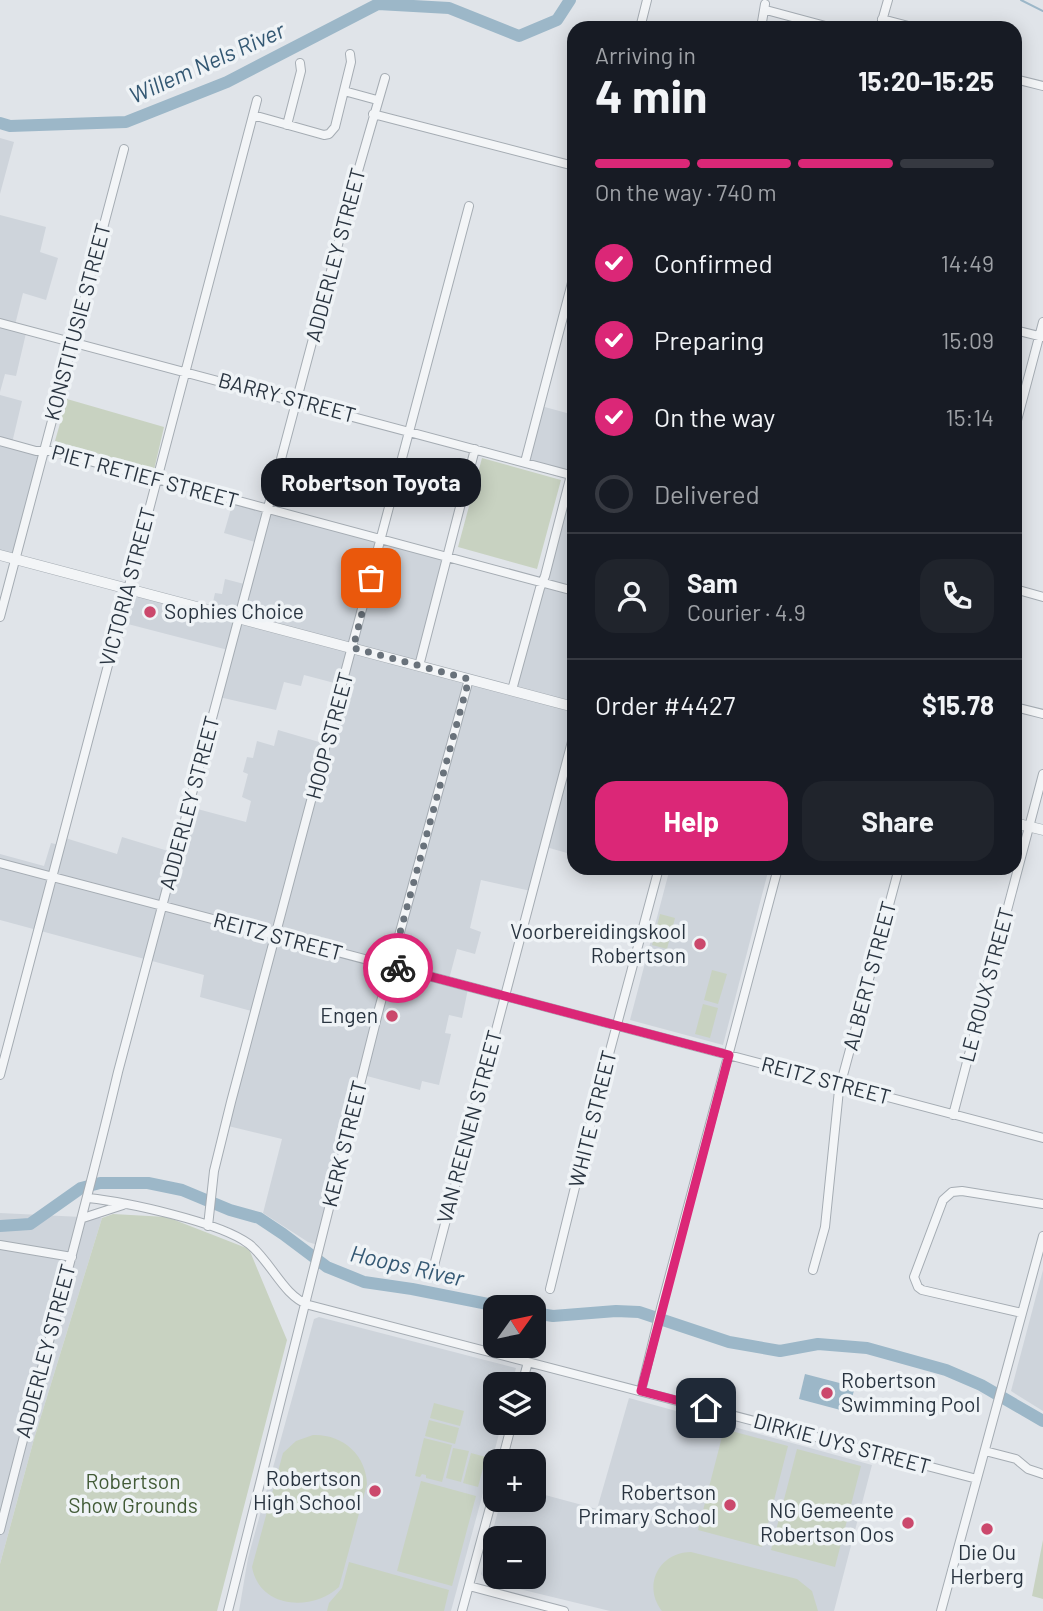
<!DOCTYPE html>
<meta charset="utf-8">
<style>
:root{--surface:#171b24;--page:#20242c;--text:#f1f3f6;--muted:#9ea1a6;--line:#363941;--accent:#db2777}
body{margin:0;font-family:Barlow,sans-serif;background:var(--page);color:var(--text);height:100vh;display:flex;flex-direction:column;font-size:26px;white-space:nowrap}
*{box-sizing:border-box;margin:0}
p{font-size:23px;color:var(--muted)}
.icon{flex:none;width:38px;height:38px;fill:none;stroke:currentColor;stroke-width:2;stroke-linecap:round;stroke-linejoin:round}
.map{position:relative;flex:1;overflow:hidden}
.side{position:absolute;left:567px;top:21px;width:455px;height:854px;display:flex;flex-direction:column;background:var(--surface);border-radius:21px;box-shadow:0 4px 18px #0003}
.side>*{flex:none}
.needle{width:46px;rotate:57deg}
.buttons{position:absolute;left:483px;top:1295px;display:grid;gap:14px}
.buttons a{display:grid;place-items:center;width:63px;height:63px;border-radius:14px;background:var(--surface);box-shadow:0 4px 18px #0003;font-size:35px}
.pin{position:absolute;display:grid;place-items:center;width:60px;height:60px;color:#fff;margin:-30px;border-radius:14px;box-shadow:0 4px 10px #0006}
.courier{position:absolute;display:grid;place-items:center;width:70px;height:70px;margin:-35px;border:5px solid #db2777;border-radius:50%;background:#fff;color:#222;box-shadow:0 2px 9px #0007}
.bubble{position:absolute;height:49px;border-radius:21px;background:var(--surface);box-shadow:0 4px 18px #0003;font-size:23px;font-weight:700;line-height:49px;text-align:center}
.head em{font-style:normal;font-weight:700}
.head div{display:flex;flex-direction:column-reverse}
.head{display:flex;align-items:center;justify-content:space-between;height:119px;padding:0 28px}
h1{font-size:46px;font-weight:700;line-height:52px}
.bar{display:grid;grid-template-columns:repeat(4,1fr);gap:10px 7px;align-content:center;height:84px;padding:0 28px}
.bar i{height:9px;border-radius:5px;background:var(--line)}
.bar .active{background:var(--accent)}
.bar p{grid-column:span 4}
.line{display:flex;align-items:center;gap:18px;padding:0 28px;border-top:2px solid var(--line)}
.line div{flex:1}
.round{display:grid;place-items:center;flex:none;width:74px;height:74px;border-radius:21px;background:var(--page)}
ol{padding:0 28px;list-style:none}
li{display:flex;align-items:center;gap:21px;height:77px}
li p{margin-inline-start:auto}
li .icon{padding:7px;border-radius:50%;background:var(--accent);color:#fff;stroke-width:4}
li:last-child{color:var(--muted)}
li i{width:38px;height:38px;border:4px solid var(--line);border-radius:50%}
.primary-button{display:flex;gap:14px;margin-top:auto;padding:14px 28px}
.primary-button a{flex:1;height:80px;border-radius:21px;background:var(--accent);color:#fff;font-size:28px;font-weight:700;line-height:80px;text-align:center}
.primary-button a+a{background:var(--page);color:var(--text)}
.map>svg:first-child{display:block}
</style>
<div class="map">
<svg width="1043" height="1611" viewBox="0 0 1043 1611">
<rect width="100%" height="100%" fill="#e0e4e9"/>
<path fill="#ced4db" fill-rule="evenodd" d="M0,138l14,4 -14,52z
M0,215l46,12 -6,25 18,6 -12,42 -23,-7 -8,32 12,4 -11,47 -11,-2 -5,18z
M0,395l22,6 -10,42 29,8 -28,108 -13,-4z
M541,406l33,9v440l-28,-8 -15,44 -50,-11 -11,48 11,4 -6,22 -18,-5 -9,34 20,6 -6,29 -13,-3 -4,18 6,1 -12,51 -17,-4 -2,9 -57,-15 -42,171 -13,-4 -45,-29 19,-74 -58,-14 31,-113 -55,-15 4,-22 -204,-55v-66l44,12 7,-23 9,2 2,-8 55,17 5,-17 56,17 12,-47 56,15 5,-21 -9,-4 6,-23 -5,-2 4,-15 6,1 4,-17 17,5 4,-16 48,14 16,-59 -38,-10 -3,11 -17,-4 -8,28 -57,-13 13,-46 -112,-29 8,-32 83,21 4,-18 7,1 3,-15 23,6 11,-42 -35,-10 9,-31 215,58 -28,105 96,25 56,-213 -46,-14z
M670,868h99l-46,177 -93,-25z
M0,1213l102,5 -68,221 -34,125z
M1043,1270v141l-32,-20z
M319,1317l197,51 -4,16h-17v39h7l-51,188h-212l9,-53 66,-239z
M629,1398l243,67 -38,146h-224l-124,-30 -5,-7 20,-74h33v-8l63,17zM495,1538h39v39h-39z"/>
<path fill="#c8d2c1" d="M67,399l97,28 -10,43 -99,-29z
M482,458l79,22 -24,89 -79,-22z
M660,914l15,4 -8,31 -15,-4z
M712,970l15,4 -9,30 -14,-4z
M703,1004l15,4 -8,30 -15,-4z
M113,1214l54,3 82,32 38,91 -70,271h-217v-47l34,-125 68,-221z
M434,1403l30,8 -4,15 -30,-8z
M429,1420l30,8 -4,16 -30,-8z
M724,1429l64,17 -26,101 -64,-17z
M313,1435c30,-1 53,20 54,49l-28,103c-26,24 -79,23 -87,-20l31,-114 13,-12z
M424,1438l28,7 -10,37 -16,-4v-3l-4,-1 -2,3 -5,-1z
M453,1448l16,3 -8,31 -15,-4z
M797,1449l64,17 -26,101 -64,-17z
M471,1453l15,4 -8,30 -15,-4z
M421,1481l55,15 -24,90 -55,-15z
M1043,1540v59l-11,-3z
M691,1552l106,27 15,12 6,20h-156c-20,-25 -3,-59 29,-59z
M349,1562l100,28 -5,21h-117l2,-8 13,-15z"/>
<path fill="#9cb7c8" d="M805,1374l50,13 -7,25 -49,-13z"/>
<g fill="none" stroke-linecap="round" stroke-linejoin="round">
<path stroke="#9cb7c8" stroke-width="2" d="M1021,0l22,11"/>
<path stroke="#9cb7c8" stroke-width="12" d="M0,123l10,3 116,-4 101,-40 151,-78 71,4 70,28 38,-16 13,-20
M0,1226l30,-2 51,-36 19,-5h48l34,7 48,20 29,8 24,16 44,33 37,15 48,7 91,18
M534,1313l19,3 63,-5 23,1 90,30 51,9 38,-7 49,4 79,22 35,15 62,36"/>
<g stroke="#a5acb3" stroke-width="10">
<path id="minor" d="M766,10l67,18
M882,19l34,9
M640,28l7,-28
M761,28l4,-24
M880,28l8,-28
M1015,79l28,7
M344,91l33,9
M373,114l201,52
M253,115l71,20 5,-1 6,-7 16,-65 -1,-8
M287,125l14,-54 -1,-8
M0,323l574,153
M1015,330l28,7
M1015,428l28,-106
M0,441l36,10h16l522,140
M525,462l49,-187
M1015,589l28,8
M0,617l124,-468
M419,666l56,-217
M512,690l28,-102 5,-12 26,-101
M1015,707l28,7
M0,863l1043,275
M0,1075l257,-975
M953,1115l90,-341
M88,1198c38,4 132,24 161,46 22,17 34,52 60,61l668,174
M83,1218l40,-13
M208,1226l6,-55 17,-69 238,-896
M0,1245l72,12
M813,1270l12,-43 14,-137 60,-222
M431,1277l143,-543
M550,1289l44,-179 65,-242
M1022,1313l-100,-23 -4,-3 -4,-10 29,-77 9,-8 10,-1 81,13
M522,1384l6,-22
M641,1391l20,-83 117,-440
M985,1451l31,8 12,10 15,5
M502,1461l10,-38
M0,1530c38,-153 82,-305 118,-458l234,-880 33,-114
M469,1586l95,25
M228,1611l151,-602 90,-330
M462,1611l33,-122
M941,1611l102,-375"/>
</g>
<g stroke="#a5acb3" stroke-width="11">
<path id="tertiary" d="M0,555l574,152
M1015,823l28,7"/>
</g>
<use href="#minor" stroke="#f3f5f7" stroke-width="8"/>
<use href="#tertiary" stroke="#f3f5f7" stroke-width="10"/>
</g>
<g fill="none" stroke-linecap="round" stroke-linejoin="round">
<path stroke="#69727b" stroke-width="7" stroke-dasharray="0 12.6" d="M371,578l-18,70 116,31 -78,287 7,2"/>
<path stroke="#db2777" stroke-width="9" d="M398,968l331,87 -88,336 65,17"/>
</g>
<g fill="#cb486c" stroke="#eff3f6" stroke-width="2.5">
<circle cx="150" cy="612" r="7"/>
<circle cx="700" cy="944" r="7"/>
<circle cx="392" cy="1016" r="7"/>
<circle cx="827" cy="1393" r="7"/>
<circle cx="375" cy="1491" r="7"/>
<circle cx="730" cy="1505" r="7"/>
<circle cx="908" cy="1523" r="7"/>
<circle cx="987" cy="1529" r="7"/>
</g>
<g text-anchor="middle" stroke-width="7" stroke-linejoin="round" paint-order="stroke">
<g font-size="21" fill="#293440" stroke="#eff3f6">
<text transform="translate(336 255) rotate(-75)" y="7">ADDERLEY STREET</text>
<text transform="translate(78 322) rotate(-75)" y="7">KONSTITUSIE STREET</text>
<text transform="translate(287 398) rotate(15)" y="7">BARRY STREET</text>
<text transform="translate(145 477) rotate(15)" y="7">PIET RETIEF STREET</text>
<text transform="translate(128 587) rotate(-75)" y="7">VICTORIA STREET</text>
<text transform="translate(330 736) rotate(-75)" y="7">HOOP STREET</text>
<text transform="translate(190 803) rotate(-75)" y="7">ADDERLEY STREET</text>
<text transform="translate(278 937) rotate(15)" y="7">REITZ STREET</text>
<text transform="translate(870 976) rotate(-75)" y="7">ALBERT STREET</text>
<text transform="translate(987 985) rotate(-75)" y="7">LE ROUX STREET</text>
<text transform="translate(826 1081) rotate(15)" y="7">REITZ STREET</text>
<text transform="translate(593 1119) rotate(-76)" y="7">WHITE STREET</text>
<text transform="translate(470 1127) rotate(-75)" y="7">VAN REENEN STREET</text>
<text transform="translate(345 1144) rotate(-76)" y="7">KERK STREET</text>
<text transform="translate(46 1351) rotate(-75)" y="7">ADDERLEY STREET</text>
<text transform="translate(842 1444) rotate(15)" y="7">DIRKIE UYS STREET</text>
</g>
<g font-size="21" fill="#293440" stroke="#eff3f6" text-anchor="end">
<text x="164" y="619" text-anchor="start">Sophies Choice</text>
<text x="686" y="939">Voorbereidingskool<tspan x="686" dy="24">Robertson</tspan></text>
<text x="378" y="1023">Engen</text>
<text x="841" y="1388" text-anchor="start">Robertson<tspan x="841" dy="24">Swimming Pool</tspan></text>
<text x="361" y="1486">Robertson<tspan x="361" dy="24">High School</tspan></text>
<text x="716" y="1500">Robertson<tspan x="716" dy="24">Primary School</tspan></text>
<text x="894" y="1518">NG Gemeente<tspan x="894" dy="24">Robertson Oos</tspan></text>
<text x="987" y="1560" text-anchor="middle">Die Ou<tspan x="987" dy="24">Herberg</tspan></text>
</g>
<g font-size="21" fill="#425b37" stroke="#eff3f6">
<text x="133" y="1489">Robertson<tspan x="133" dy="24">Show Grounds</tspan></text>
</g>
<g font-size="23" font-style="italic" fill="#345873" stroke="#eff3f6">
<text transform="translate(207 63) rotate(-24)" y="8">Willem Nels River</text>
<text transform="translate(407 1266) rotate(13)" y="8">Hoops River</text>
</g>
</g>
</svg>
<div class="buttons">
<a><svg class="needle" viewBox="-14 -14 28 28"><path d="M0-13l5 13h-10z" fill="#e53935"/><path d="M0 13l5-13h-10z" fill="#9ea1a6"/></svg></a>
<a><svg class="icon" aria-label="layers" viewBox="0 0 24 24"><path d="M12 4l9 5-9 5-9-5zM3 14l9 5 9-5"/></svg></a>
<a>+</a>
<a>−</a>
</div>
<div class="pin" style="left:371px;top:578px;background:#ea580c"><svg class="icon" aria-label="bag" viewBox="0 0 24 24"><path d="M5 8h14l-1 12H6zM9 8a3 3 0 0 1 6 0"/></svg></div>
<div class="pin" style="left:706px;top:1408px;background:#1f2937"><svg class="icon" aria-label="home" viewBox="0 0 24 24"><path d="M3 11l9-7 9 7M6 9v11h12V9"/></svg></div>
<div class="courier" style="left:398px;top:968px"><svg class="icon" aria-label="bike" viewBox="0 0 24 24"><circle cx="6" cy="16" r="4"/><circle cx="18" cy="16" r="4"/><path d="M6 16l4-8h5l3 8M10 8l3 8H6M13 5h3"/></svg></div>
<div class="bubble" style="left:261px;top:458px;width:220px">Robertson Toyota</div>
<section class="side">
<div class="head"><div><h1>4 min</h1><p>Arriving in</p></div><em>15:20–15:25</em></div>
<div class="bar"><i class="active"></i><i class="active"></i><i class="active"></i><i></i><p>On the way · 740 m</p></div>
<ol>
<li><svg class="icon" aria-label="check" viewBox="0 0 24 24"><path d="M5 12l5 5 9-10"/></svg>Confirmed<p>14:49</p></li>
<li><svg class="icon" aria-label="check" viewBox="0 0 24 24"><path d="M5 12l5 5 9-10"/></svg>Preparing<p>15:09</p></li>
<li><svg class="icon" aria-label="check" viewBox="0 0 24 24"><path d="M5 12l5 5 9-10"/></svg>On the way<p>15:14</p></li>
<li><i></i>Delivered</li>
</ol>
<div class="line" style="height:126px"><a class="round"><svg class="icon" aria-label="person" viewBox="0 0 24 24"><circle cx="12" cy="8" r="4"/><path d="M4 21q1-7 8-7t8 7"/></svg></a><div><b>Sam</b><p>Courier · 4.9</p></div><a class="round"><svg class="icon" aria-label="phone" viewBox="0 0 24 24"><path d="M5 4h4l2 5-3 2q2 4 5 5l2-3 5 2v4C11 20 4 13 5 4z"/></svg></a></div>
<div class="line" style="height:91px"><div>Order #4427</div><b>$15.78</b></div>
<div class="primary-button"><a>Help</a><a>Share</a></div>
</section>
</div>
